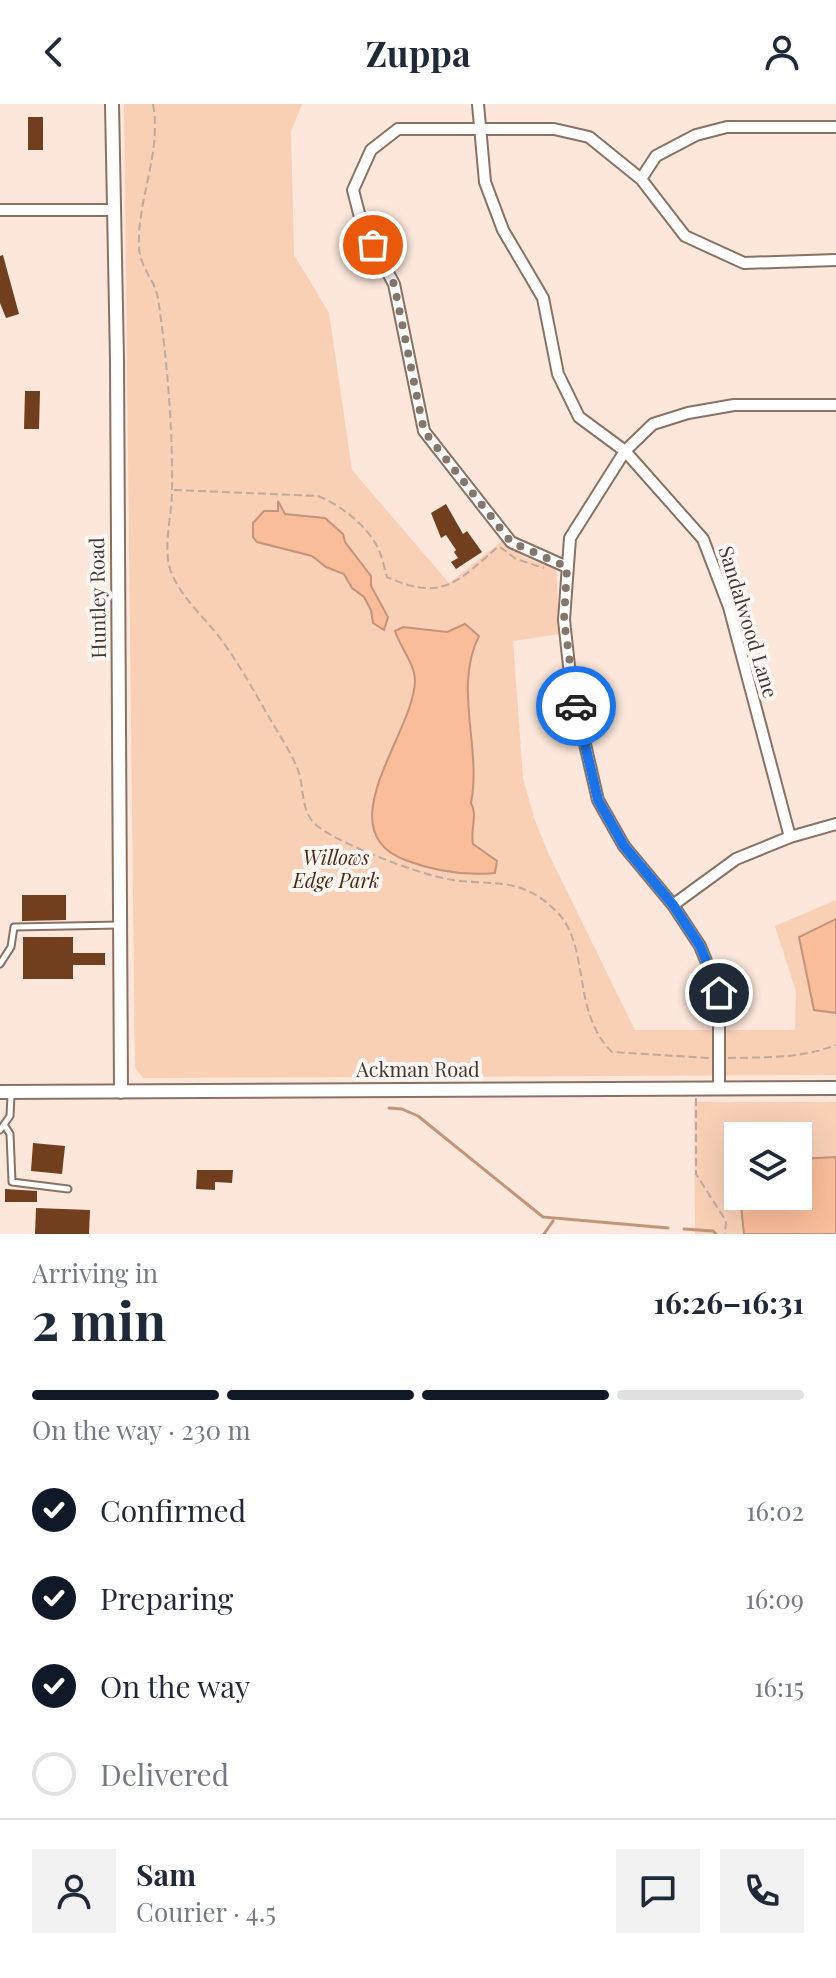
<!DOCTYPE html>
<meta charset="utf-8">
<style>
:root{--surface:#fff;--page:#f2f2f3;--text:#1f2937;--muted:#747a83;--line:#e0e1e3;--accent:#111827}
body{margin:0;font-family:"Playfair Display",serif;background:var(--page);color:var(--text);height:100vh;display:flex;flex-direction:column;font-size:30px;white-space:nowrap}
*{box-sizing:border-box;margin:0}
p{font-size:26px;color:var(--muted)}
.icon{flex:none;width:44px;height:44px;fill:none;stroke:currentColor;stroke-width:2;stroke-linecap:round;stroke-linejoin:round}
.map{position:relative;height:1130px;overflow:hidden}
.details{display:flex;flex-direction:column;background:var(--surface);flex:1}
.details>*{flex:none}
.buttons{position:absolute;left:724px;top:1018px;display:grid;gap:16px}
.buttons a{display:grid;place-items:center;width:88px;height:88px;border-radius:0px;background:var(--surface);box-shadow:0 8px 32px #0002;font-size:40px}
.pin{position:absolute;display:grid;place-items:center;width:68px;height:68px;color:#fff;margin:-34px;border:4px solid #fff;border-radius:50%;box-shadow:0 2px 8px #0007}
.courier{position:absolute;display:grid;place-items:center;width:80px;height:80px;margin:-40px;border:6px solid #1a73e8;border-radius:50%;background:#fff;color:#222;box-shadow:0 2px 10px #0007}
.head em{font-style:normal;font-weight:700}
.head div{display:flex;flex-direction:column-reverse}
.head{display:flex;align-items:center;justify-content:space-between;height:136px;padding:0 32px}
h1{font-size:52px;font-weight:700;line-height:60px}
.bar{display:grid;grid-template-columns:repeat(4,1fr);gap:12px 8px;align-content:center;height:96px;padding:0 32px}
.bar i{height:10px;border-radius:6px;background:var(--line)}
.bar .selected{background:var(--accent)}
.bar p{grid-column:span 4}
.line{display:flex;align-items:center;gap:20px;padding:0 32px;border-top:2px solid var(--line)}
.line div{flex:1}
.round{display:grid;place-items:center;flex:none;width:84px;height:84px;border-radius:0px;background:var(--page)}
ol{padding:0 32px;list-style:none}
li{display:flex;align-items:center;gap:24px;height:88px}
li p{margin-inline-start:auto}
li .icon{padding:8px;border-radius:50%;background:var(--accent);color:#fff;stroke-width:4}
li:last-child{color:var(--muted)}
li i{width:44px;height:44px;border:4px solid var(--line);border-radius:50%}
header{display:flex;justify-content:space-between;align-items:center;height:104px;padding:0 32px;background:var(--surface);font-size:36px;font-weight:700}
.map>svg:first-child{display:block}
</style>
<header><svg class="icon" aria-label="back" viewBox="0 0 24 24"><path d="M15 5l-7 7 7 7"/></svg>Zuppa<svg class="icon" aria-label="person" viewBox="0 0 24 24"><circle cx="12" cy="8" r="4"/><path d="M4 21q1-7 8-7t8 7"/></svg></header>
<div class="map">
<svg width="836" height="1130" viewBox="0 0 836 1130">
<rect width="100%" height="100%" fill="#fce7da"/>
<path fill="#f9cfb6" fill-rule="evenodd" d="M124,0h178l-11,27 3,124 35,58 23,157 97,113 53,-42 21,16 33,12 4,65 -47,7 10,137 11,40 15,37 86,175h160l1,-39 -21,-65 61,-26v175l-693,3 -8,-10z
M694,998h142v132h-141zM738,1032h60v60h-60z"/>
<path fill="#f9bd9a" stroke="#c2957b" stroke-width="2" d="M278,397l7,13 40,4 18,16 2,8 26,34v10l17,31 -4,13 -11,-7 -2,-13 -7,-13 -12,-9 -8,-14 -18,-7 -14,-11 -55,-14 -4,-5v-14l11,-12h14z
M465,520l14,12c-26,51 3,113 -8,167 7,12 -1,27 2,41l24,17 -2,12c-31,3 -61,-2 -90,-13 -79,-30 9,-127 10,-179 0,-17 -15,-34 -20,-50l8,-4 44,5z
M836,815v94l-22,-3 -15,-73z
M836,1053v77h-92l-4,-38h58v-37z"/>
<g fill="none" stroke-linecap="round" stroke-linejoin="round">
<path stroke="#c2957b" stroke-width="3" d="M389,1004l13,1 16,7 125,101 125,11
M684,1125l29,2 3,3
M544,1130l9,-13"/>
</g>
<path fill="#713f1d" d="M28,13h15v33h-15z
M3,151l16,59 -13,4 -6,-15v-47z
M25,287h15l-1,38h-15z
M446,400l17,30 4,-3 15,21 -26,17 -5,-7 7,-4 -4,-6 2,-2 -10,-15 -5,3 -10,-25z
M22,791h44v25l-44,1z
M23,833h50v16h32v12h-32v14h-50z
M33,1039l32,3 -3,28 -31,-3z
M197,1066h36l-1,13 -17,-1v8l-19,-1z
M5,1085l32,2v11h-32z
M36,1104l54,2 -1,24h-54z"/>
<g fill="none" stroke-linecap="round" stroke-linejoin="round">
<g stroke="#897264" stroke-width="9">
<path id="service" d="M0,860l11,-17 3,-20 105,-2
M5,1022l5,8 2,48 56,7
M0,1026l10,-14 1,-21"/>
</g>
<g stroke="#897264" stroke-width="14">
<path id="minor" d="M478,0l7,78 18,48 40,68 15,76 21,43 46,34 78,88 26,68 61,230
M641,75l15,-23 40,-21 31,-8h109
M0,106h114
M567,463l-56,-25 -87,-111 -30,-147 -32,-59 -9,-35 18,-40 27,-21h156l35,8 52,42 44,57 59,27 92,-3
M673,801l63,-46 54,-22 46,-13
M719,984v-95l-19,-47 -27,-41 -49,-59 -26,-46 -27,-116 -7,-64 6,-82 55,-87 28,-27 35,-11 46,-8h102"/>
</g>
<g stroke="#897264" stroke-width="16">
<path id="tertiary" d="M112,0l5,256 4,732
M0,988l836,-4"/>
</g>
<path stroke="#bdaba1" stroke-width="2" stroke-dasharray="8 4" stroke-linecap="butt" d="M153,0c9,49 -16,95 -14,143 0,19 16,33 19,51 9,61 15,131 14,193 0,24 -9,54 -2,78 10,29 36,49 53,73 18,25 32,51 47,77 10,17 23,36 29,54 5,16 2,38 16,51 19,18 101,49 128,54 45,10 74,-5 112,32 37,35 15,101 57,142l97,6
M174,386l144,6c21,8 48,29 59,50 5,9 7,21 10,31 57,26 72,3 113,-32
M500,443l16,12 28,9
M728,954c37,-1 72,1 108,-13
M696,994v76l30,47 -1,13"/>
<use href="#service" stroke="#fff" stroke-width="5"/>
<use href="#minor" stroke="#fff" stroke-width="10"/>
<use href="#tertiary" stroke="#fff" stroke-width="12"/>
</g>
<g fill="none" stroke-linecap="round" stroke-linejoin="round">
<path stroke="#84766d" stroke-width="8" stroke-dasharray="0 14.4" d="M373,141l21,39 30,147 87,111 56,25 -3,53 12,86"/>
<path stroke="#1a73e8" stroke-width="10" d="M576,602l22,94 26,46 49,59 27,41 19,47"/>
</g>
<g text-anchor="middle" stroke-width="8" stroke-linejoin="round" paint-order="stroke">
<g font-size="20" fill="#433933" stroke="#fdf7f4">
<text transform="translate(98 494) rotate(-91)" y="7">Huntley Road</text>
<text transform="translate(748 518) rotate(73)" y="7">Sandalwood Lane</text>
<text x="418" y="973">Ackman Road</text>
</g>
<g font-size="20" font-style="italic" fill="#4e280e" stroke="#fdf7f4">
<text x="336" y="761">Willows<tspan x="336" dy="23">Edge Park</tspan></text>
</g>
</g>
</svg>
<div class="buttons">
<a><svg class="icon" aria-label="layers" viewBox="0 0 24 24"><path d="M12 4l9 5-9 5-9-5zM3 14l9 5 9-5"/></svg></a>
</div>
<div class="pin" style="left:373px;top:141px;background:#ea580c"><svg class="icon" aria-label="bag" viewBox="0 0 24 24"><path d="M5 8h14l-1 12H6zM9 8a3 3 0 0 1 6 0"/></svg></div>
<div class="pin" style="left:719px;top:889px;background:#1f2937"><svg class="icon" aria-label="home" viewBox="0 0 24 24"><path d="M3 11l9-7 9 7M6 9v11h12V9"/></svg></div>
<div class="courier" style="left:576px;top:602px"><svg class="icon" aria-label="car" viewBox="0 0 24 24"><path d="M5 17H2v-5l4-1 3-4h7l3 4 3 1v5h-3M9 17h6M6 11h13"/><circle cx="7" cy="17" r="2"/><circle cx="17" cy="17" r="2"/></svg></div>
</div>
<section class="details">
<div class="head"><div><h1>2 min</h1><p>Arriving in</p></div><em>16:26–16:31</em></div>
<div class="bar"><i class="selected"></i><i class="selected"></i><i class="selected"></i><i></i><p>On the way · 230 m</p></div>
<ol>
<li><svg class="icon" aria-label="check" viewBox="0 0 24 24"><path d="M5 12l5 5 9-10"/></svg>Confirmed<p>16:02</p></li>
<li><svg class="icon" aria-label="check" viewBox="0 0 24 24"><path d="M5 12l5 5 9-10"/></svg>Preparing<p>16:09</p></li>
<li><svg class="icon" aria-label="check" viewBox="0 0 24 24"><path d="M5 12l5 5 9-10"/></svg>On the way<p>16:15</p></li>
<li><i></i>Delivered</li>
</ol>
<div class="line" style="height:144px"><a class="round"><svg class="icon" aria-label="person" viewBox="0 0 24 24"><circle cx="12" cy="8" r="4"/><path d="M4 21q1-7 8-7t8 7"/></svg></a><div><b>Sam</b><p>Courier · 4.5</p></div><a class="round"><svg class="icon" aria-label="chat" viewBox="0 0 24 24"><path d="M4 5h16v11H9l-5 4z"/></svg></a><a class="round"><svg class="icon" aria-label="phone" viewBox="0 0 24 24"><path d="M5 4h4l2 5-3 2q2 4 5 5l2-3 5 2v4C11 20 4 13 5 4z"/></svg></a></div>
</section>
